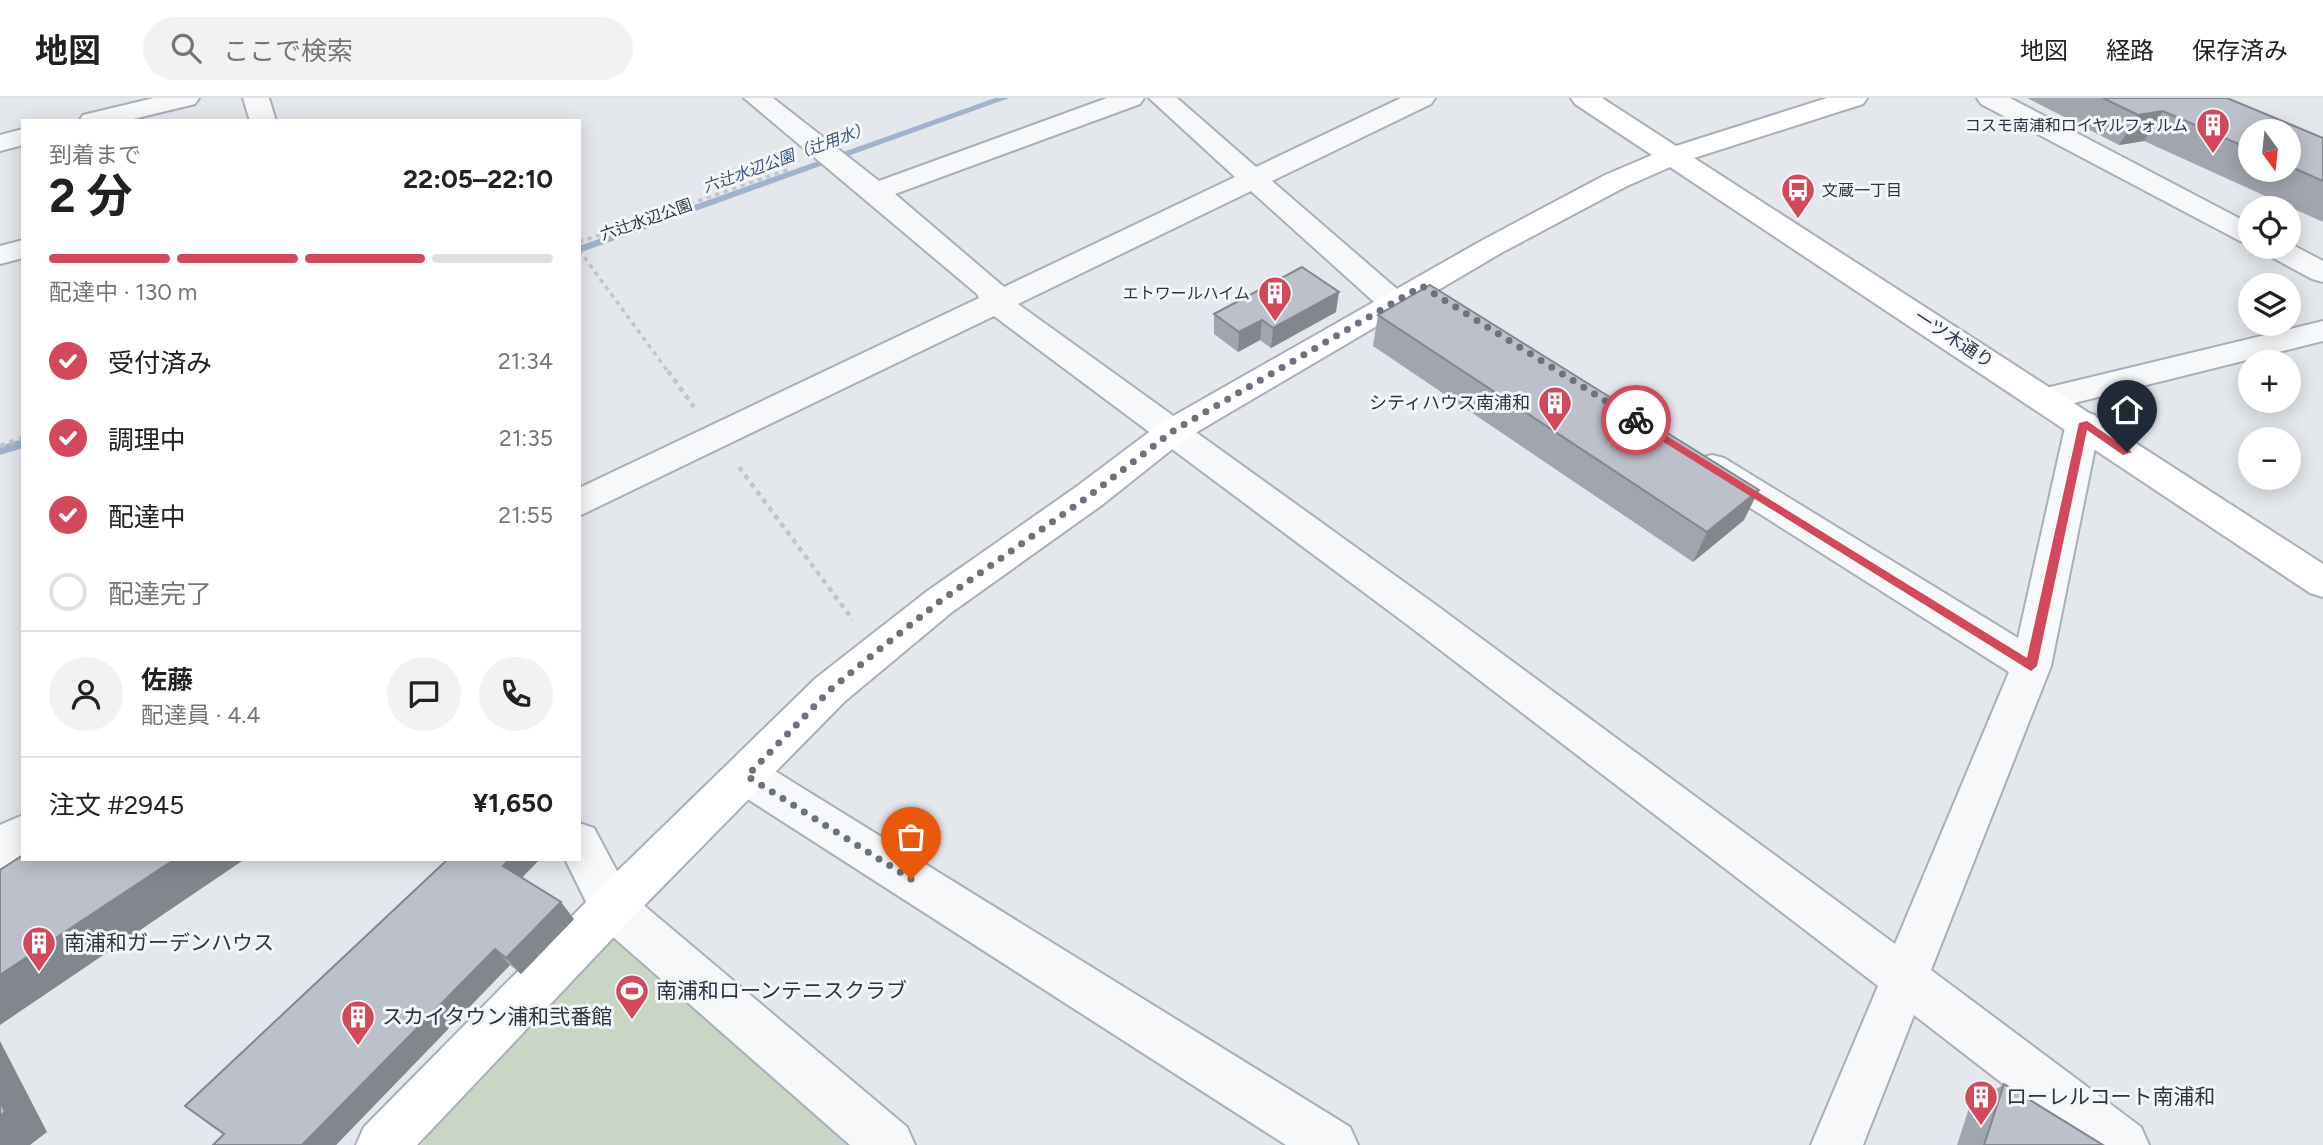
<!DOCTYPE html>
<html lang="ja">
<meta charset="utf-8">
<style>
:root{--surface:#fff;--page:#f2f2f2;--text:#202124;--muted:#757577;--line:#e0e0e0;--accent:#d1495b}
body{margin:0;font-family:Figtree,"Noto Sans JP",sans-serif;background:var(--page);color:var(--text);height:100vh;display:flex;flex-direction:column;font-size:26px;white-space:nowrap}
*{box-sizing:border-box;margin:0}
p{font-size:23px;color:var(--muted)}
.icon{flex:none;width:38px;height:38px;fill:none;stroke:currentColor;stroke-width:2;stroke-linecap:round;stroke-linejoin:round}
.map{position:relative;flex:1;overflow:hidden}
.sheet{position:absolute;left:21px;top:21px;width:560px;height:742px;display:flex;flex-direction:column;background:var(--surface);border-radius:0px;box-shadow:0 4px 18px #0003}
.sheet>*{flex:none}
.needle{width:46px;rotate:165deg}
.buttons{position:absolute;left:2238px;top:21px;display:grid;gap:14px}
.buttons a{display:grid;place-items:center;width:63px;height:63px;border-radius:50%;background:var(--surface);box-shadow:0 4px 18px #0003;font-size:35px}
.pin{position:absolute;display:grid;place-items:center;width:60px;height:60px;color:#fff;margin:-72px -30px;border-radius:50% 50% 50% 0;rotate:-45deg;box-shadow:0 0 7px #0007}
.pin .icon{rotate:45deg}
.courier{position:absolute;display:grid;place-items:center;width:70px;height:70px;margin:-35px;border:5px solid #d1495b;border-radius:50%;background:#fff;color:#222;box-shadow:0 2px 9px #0007}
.headline em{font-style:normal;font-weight:700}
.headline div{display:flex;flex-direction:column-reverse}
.headline{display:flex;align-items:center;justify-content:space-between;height:119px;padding:0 28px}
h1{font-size:46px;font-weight:700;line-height:52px}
.bar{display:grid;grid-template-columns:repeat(4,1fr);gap:10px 7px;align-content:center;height:84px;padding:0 28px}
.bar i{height:9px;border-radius:5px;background:var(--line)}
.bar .selected{background:var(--accent)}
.bar p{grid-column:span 4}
.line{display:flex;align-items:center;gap:18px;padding:0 28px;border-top:2px solid var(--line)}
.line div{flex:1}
.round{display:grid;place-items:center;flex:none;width:74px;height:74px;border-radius:37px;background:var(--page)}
ol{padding:0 28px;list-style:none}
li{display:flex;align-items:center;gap:21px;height:77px}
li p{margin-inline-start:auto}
li .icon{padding:7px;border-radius:50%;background:var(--accent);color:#fff;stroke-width:4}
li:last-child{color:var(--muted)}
li i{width:38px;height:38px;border:4px solid var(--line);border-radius:50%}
header{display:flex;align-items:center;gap:42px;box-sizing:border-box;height:98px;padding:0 35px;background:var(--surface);border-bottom:2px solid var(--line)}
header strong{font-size:33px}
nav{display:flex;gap:38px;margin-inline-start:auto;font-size:24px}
.search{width:490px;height:63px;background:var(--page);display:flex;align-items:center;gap:18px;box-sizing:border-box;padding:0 24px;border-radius:38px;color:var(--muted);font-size:26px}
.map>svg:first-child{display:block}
</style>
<header>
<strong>地図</strong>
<div class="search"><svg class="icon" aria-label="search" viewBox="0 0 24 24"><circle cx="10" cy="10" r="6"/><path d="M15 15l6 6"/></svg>ここで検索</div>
<nav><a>地図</a><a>経路</a><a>保存済み</a></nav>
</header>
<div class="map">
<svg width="2323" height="1047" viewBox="0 0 2323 1047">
<rect width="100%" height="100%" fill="#e4e7ec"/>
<path fill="#c9d6c5" d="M612,809l257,238h-448z"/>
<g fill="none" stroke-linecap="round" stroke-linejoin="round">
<path fill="#9fb4cc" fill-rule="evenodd" d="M995,0h14l-430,155v-7z
M23,341v9l-23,7v-9z"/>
<g stroke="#a9aeb7" stroke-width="4">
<path id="street" d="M154,0h45l-4,6 -70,17h-46l4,-6z
M243,0h26l7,23h-26z
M744,0h29l106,83 228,-83h37l-4,6 -245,90 109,93 231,-110 -86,-79h28l79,69 145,-69h34l-4,6 -159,77 133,115 4,7 -4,7 -11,3 -11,-3 -132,-119 -233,113 418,301 459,339 114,-272 -309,-196 -5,-9 5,-9 12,-3 12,3 294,180 48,-215 5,-8 12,-3 12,3 5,8 -49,243 -120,304 210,157 8,18h-67l-168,-130 -51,130h-52l67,-159 -469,-360 -415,-310 -415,200v-28l400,-190 -2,-4z
M1977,0h33l240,126v20l-10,-3 -259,-137z
M23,31v16l-23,6v-16z
M23,142v18l-23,6v-18z
M2289,145l34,18v21l-11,-3 -48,-26 -5,-6h30z
M2323,223v20l-277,69 -12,-3 -5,-8 5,-8 12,-3z
M747,660l15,5 588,364 8,18h-72l-554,-356 -6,-13 6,-13z
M23,717v43l-23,11v-44z
M579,725l15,5 34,64 279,235 8,18h-65l-254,-223 -31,-63h14z"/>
</g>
<g stroke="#a9aeb7" stroke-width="4">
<path id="secondary" d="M1571,0h31l74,48 151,-48h40l-4,6 -169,54 629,406v33l-13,-4 -640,-426 -45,20 -124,66 -316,186 -83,66 -150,107 -108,90 -216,220 -211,223h-61l8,-18 232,-235 220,-214 110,-86 150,-105 85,-64 320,-182 124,-66 47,-20 -77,-51z"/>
</g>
<path stroke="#c2c5cb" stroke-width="3.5" stroke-dasharray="4.5 4.5" stroke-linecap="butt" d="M579,144l211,-73
M579,152l90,123"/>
<path stroke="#c2c5cb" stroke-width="4.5" stroke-dasharray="5 5" stroke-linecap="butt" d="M668,273l26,36
M0,348l23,-8
M739,369l114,153"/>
<use href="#street" fill="#f7f8fa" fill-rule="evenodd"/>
<use href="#secondary" fill="#fff" fill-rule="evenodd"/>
</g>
<path fill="#a1a5ae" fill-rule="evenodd" d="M2027,0h200l96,40v84l-179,-81 -25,4zM2250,33h39v39h-39z
M1336,214l-65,36 -11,-8 -22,12 -24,-18v-20z
M1378,217l366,205 -51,42 -320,-216z
M538,763l-16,16 52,42 -53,55 -11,-9 -174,180h-123z
M2004,986l99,61h-146l12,-37z"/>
<path fill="#83868d" d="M2163,13l-19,30 -25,4 19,-30z
M1339,194l-3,20 -65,36 2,-20z
M1262,222l-2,20 -22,12 1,-20z
M1759,392l-15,30 -51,42 14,-30z
M175,761h70l-245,166v-50z
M509,761h27l2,2 -21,22 -14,-17z
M561,804l13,17 -53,55 -15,-16z
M495,851l15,16 -174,180h-34z
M0,943l47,91 -17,13h-30z"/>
<path fill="#bbc0ca" stroke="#83868d" stroke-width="2" d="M2103,0h124l96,40v43l-34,-15v-35h-39v18l-87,-38 -25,4z
M1302,169l37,25 -66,36 -11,-8 -23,12 -25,-18z
M1430,187l329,205 -52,42 -329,-217z
M23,757v4h152l-175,116v-105z
M448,761h61l-6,7 58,36 -55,56 -11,-9 -193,196h-89l11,-11 -39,-28z
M2004,986l99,61h-119z
M0,1003l5,11 -5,4z"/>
<path fill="#d1495b" d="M1636,319l391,241 52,-235 8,-2 45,31 -9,3 -36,-25 -50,236 -6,5 -398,-248v-5z"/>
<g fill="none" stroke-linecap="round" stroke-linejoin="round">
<path stroke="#6c737f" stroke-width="7" stroke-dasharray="0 12.6" d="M911,781l-164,-103 83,-86 46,-38 63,-50 150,-106 84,-65 249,-145 214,134"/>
</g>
<defs>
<g id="building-pin" transform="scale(1.75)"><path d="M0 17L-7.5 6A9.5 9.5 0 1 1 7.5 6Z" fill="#d1495b" stroke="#f4f6f9"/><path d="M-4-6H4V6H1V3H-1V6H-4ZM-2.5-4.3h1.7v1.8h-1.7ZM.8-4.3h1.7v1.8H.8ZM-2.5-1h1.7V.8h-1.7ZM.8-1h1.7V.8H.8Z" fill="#fff"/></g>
<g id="bus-pin" transform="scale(1.75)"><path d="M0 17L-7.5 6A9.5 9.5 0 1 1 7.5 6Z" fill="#d1495b" stroke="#f4f6f9"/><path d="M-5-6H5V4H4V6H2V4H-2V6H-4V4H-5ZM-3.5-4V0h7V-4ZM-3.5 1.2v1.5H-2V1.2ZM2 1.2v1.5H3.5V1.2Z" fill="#fff"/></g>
<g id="stadium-pin" transform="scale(1.75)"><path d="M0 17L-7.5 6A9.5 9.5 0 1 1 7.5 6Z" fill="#d1495b" stroke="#f4f6f9"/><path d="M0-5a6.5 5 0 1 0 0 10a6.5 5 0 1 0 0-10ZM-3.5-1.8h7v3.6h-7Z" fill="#fff"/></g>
</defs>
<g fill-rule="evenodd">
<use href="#building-pin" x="2213" y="27"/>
<use href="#bus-pin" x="1798" y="92"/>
<use href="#building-pin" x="1275" y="195"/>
<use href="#building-pin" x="1555" y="305"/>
<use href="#building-pin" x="39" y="845"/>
<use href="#stadium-pin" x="632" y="893"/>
<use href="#building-pin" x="358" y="919"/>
<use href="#building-pin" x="1981" y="999"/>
</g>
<g text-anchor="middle" stroke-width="6" stroke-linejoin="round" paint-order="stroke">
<g font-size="16" fill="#2b3445" stroke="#f4f6f9" text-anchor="end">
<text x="2188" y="33">コスモ南浦和ロイヤルフォルム</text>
<text x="1822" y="98" text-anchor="start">文蔵一丁目</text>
<text x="1250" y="201">エトワールハイム</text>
</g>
<g font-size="16" font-style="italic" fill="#34527a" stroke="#f4f6f9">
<text transform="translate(786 59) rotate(-20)" y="6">六辻水辺公園（辻用水）</text>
</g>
<g font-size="16" fill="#2b3445" stroke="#f4f6f9">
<text transform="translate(646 121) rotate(-19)" y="6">六辻水辺公園</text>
</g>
<g font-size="18" fill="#2b3445" stroke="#f4f6f9">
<text transform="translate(1954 241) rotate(33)" y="6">一ツ木通り</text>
</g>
<g font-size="18" fill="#2b3445" stroke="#f4f6f9" text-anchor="end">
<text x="1530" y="311">シティハウス南浦和</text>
</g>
<g font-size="21" fill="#2b3445" stroke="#f4f6f9" text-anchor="start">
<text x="64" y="852">南浦和ガーデンハウス</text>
<text x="656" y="900">南浦和ローンテニスクラブ</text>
<text x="382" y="926">スカイタウン浦和弐番館</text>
<text x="2006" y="1006">ローレルコート南浦和</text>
</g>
</g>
</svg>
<div class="buttons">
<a><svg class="needle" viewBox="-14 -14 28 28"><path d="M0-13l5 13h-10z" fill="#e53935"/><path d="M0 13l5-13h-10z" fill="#757577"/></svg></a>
<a><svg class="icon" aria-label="locate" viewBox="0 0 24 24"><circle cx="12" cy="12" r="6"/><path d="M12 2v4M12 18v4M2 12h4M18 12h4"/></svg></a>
<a><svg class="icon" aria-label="layers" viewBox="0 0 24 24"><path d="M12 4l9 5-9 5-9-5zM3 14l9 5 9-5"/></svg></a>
<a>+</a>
<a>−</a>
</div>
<div class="pin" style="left:911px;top:781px;background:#ea580c"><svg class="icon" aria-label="bag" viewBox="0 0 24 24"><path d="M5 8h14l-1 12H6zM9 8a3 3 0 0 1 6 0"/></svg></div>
<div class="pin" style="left:2127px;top:354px;background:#1f2937"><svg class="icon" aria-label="home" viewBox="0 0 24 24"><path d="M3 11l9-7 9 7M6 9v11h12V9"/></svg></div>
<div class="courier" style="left:1636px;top:322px"><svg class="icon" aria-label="bike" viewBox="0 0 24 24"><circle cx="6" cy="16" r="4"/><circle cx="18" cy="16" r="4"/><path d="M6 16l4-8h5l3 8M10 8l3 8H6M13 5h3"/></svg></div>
<section class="sheet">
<div class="headline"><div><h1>2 分</h1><p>到着まで</p></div><em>22:05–22:10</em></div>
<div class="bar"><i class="selected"></i><i class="selected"></i><i class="selected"></i><i></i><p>配達中 · 130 m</p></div>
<ol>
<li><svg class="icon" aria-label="check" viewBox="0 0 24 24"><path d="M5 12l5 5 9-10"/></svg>受付済み<p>21:34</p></li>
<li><svg class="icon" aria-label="check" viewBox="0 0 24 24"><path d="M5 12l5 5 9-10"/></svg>調理中<p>21:35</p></li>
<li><svg class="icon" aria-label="check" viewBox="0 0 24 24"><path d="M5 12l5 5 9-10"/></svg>配達中<p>21:55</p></li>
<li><i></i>配達完了</li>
</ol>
<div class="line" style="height:126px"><a class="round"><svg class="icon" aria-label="person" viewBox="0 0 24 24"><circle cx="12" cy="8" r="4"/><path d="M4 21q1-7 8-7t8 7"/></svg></a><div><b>佐藤</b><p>配達員 · 4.4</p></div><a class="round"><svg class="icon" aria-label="chat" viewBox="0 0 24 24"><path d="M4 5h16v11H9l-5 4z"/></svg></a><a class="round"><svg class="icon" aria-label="phone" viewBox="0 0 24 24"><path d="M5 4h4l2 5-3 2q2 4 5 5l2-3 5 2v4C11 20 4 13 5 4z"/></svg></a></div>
<div class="line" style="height:91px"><div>注文 #2945</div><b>¥1,650</b></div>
</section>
</div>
